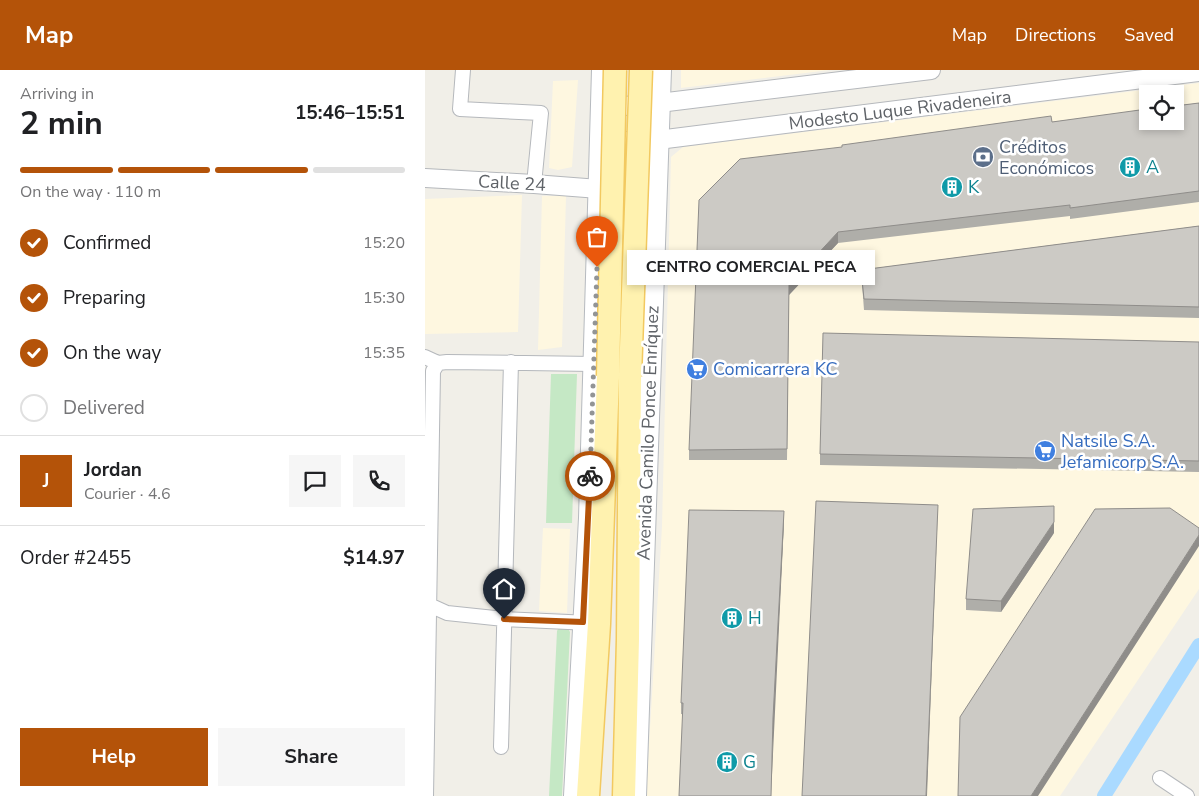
<!DOCTYPE html>
<meta charset="utf-8">
<style>
:root{--surface:#fff;--page:#f6f6f6;--text:#202124;--muted:#757577;--line:#e0e0e0;--accent:#b45309}
body{margin:0;font-family:"Nunito Sans",sans-serif;background:var(--page);color:var(--text);height:100vh;display:flex;flex-direction:column;font-size:19px;white-space:nowrap}
*{box-sizing:border-box;margin:0}
p{font-size:16px;color:var(--muted)}
.icon{flex:none;width:28px;height:28px;fill:none;stroke:currentColor;stroke-width:2;stroke-linecap:round;stroke-linejoin:round}
.map{position:relative;flex:1;overflow:hidden}
.side{display:flex;flex-direction:column;background:var(--surface);width:425px}
.side>*{flex:none}
.fabs{position:absolute;left:714px;top:15px;display:grid;gap:10px}
.fabs a{display:grid;place-items:center;width:45px;height:45px;border-radius:0px;background:var(--surface);box-shadow:0 2px 8px #0003;font-size:25px}
.pin{position:absolute;display:grid;place-items:center;width:42px;height:42px;color:#fff;margin:-51px -21px;border-radius:50% 50% 50% 0;rotate:-45deg;box-shadow:0 0 5px #0007}
.pin .icon{rotate:45deg}
.courier{position:absolute;display:grid;place-items:center;width:50px;height:50px;margin:-25px;border:4px solid #b45309;border-radius:50%;background:#fff;color:#222;box-shadow:0 1px 6px #0007}
.bubble{position:absolute;height:35px;border-radius:0px;background:var(--surface);box-shadow:0 2px 8px #0003;font-size:16px;font-weight:700;line-height:35px;text-align:center}
.summary em{font-style:normal;font-weight:700}
.summary div{display:flex;flex-direction:column-reverse}
.summary{display:flex;align-items:center;justify-content:space-between;height:85px;padding:0 20px}
h1{font-size:32px;font-weight:700;line-height:38px}
.bar{display:grid;grid-template-columns:repeat(4,1fr);gap:8px 5px;align-content:center;height:60px;padding:0 20px}
.bar i{height:6px;border-radius:4px;background:var(--line)}
.bar .active{background:var(--accent)}
.bar p{grid-column:span 4}
.line{display:flex;align-items:center;gap:12px;padding:0 20px;border-top:1px solid var(--line)}
.line div{flex:1}
.round{display:grid;place-items:center;flex:none;width:52px;height:52px;border-radius:0px;background:var(--page)}
ol{padding:0 20px;list-style:none}
li{display:flex;align-items:center;gap:15px;height:55px}
li p{margin-inline-start:auto}
li .icon{padding:5px;border-radius:50%;background:var(--accent);color:#fff;stroke-width:4}
li:last-child{color:var(--muted)}
li i{width:28px;height:28px;border:2px solid var(--line);border-radius:50%}
.action{display:flex;gap:10px;margin-top:auto;padding:10px 20px}
.action a{flex:1;height:58px;border-radius:0px;background:var(--accent);color:#fff;font-size:20px;font-weight:700;line-height:58px;text-align:center}
.action a+a{background:var(--page);color:var(--text)}
header{display:flex;align-items:center;gap:30px;box-sizing:border-box;height:70px;padding:0 25px;background:var(--accent);color:#fff}
header strong{font-size:24px}
nav{display:flex;gap:28px;margin-inline-start:auto;font-size:18px}
main{display:flex;flex:1;min-height:0}
.map>svg:first-child{display:block}
</style>
<header>
<strong>Map</strong>
<nav><a>Map</a><a>Directions</a><a>Saved</a></nav>
</header>
<main>
<section class="side">
<div class="summary"><div><h1>2 min</h1><p>Arriving in</p></div><em>15:46–15:51</em></div>
<div class="bar"><i class="active"></i><i class="active"></i><i class="active"></i><i></i><p>On the way · 110 m</p></div>
<ol>
<li><svg class="icon" aria-label="check" viewBox="0 0 24 24"><path d="M5 12l5 5 9-10"/></svg>Confirmed<p>15:20</p></li>
<li><svg class="icon" aria-label="check" viewBox="0 0 24 24"><path d="M5 12l5 5 9-10"/></svg>Preparing<p>15:30</p></li>
<li><svg class="icon" aria-label="check" viewBox="0 0 24 24"><path d="M5 12l5 5 9-10"/></svg>On the way<p>15:35</p></li>
<li><i></i>Delivered</li>
</ol>
<div class="line" style="height:90px"><b class="round" style="background:var(--accent);color:#fff">J</b><div><b>Jordan</b><p>Courier · 4.6</p></div><a class="round"><svg class="icon" aria-label="chat" viewBox="0 0 24 24"><path d="M4 5h16v11H9l-5 4z"/></svg></a><a class="round"><svg class="icon" aria-label="phone" viewBox="0 0 24 24"><path d="M5 4h4l2 5-3 2q2 4 5 5l2-3 5 2v4C11 20 4 13 5 4z"/></svg></a></div>
<div class="line" style="height:65px"><div>Order #2455</div><b>$14.97</b></div>
<div class="action"><a>Help</a><a>Share</a></div>
</section>
<div class="map">
<svg width="774" height="726" viewBox="0 0 774 726">
<rect width="100%" height="100%" fill="#f1efe8"/>
<path fill="#fef7e0" fill-rule="evenodd" d="M256,0h149l-149,18z
M153,10l-6,87 -14,3 -9,-2 4,-87z
M774,13v506l-139,207h-414l16,-270 9,-369 12,-10zM722,24h28v27h-28z
M97,125l-4,137 -93,2v-135z
M117,126h24l-4,151 -24,3z
M118,458l27,1 -3,84 -28,-2z"/>
<path fill="#c5e8c5" d="M126,304h26l-5,149h-26z
M134,557h8l3,5 -8,164h-13l8,-165z"/>
<g fill="none" stroke-linecap="round" stroke-linejoin="round">
<path stroke="#aadaff" stroke-width="14" d="M679,726l95,-151"/>
<g stroke="#b5b8bc" stroke-width="16">
<path id="minor" d="M38,0l-3,39 81,4 -7,71
M0,287l13,6
M0,533l22,10 57,6 86,4
M76,677l10,-385
M735,708l27,18
M1,726l7,-425 5,-8 9,-1 147,2"/>
</g>
<g stroke="#b5b8bc" stroke-width="20">
<path id="tertiary" d="M176,38l58,-5 272,-33
M176,72l57,-2 541,-68
M0,108l109,6 65,5"/>
</g>
<g stroke="#b6babf" stroke-width="22">
<path id="secondary" d="M149,726l15,-278 13,-448
M211,726l25,-726"/>
</g>
<g stroke="#f2c960" stroke-width="25">
<path id="primary" d="M163,726l11,-172 9,-248
M199,726l4,-157 2,-263"/>
</g>
<use href="#minor" stroke="#fff" stroke-width="14"/>
<use href="#tertiary" stroke="#fff" stroke-width="18"/>
<use href="#secondary" stroke="#fff" stroke-width="20"/>
<use href="#primary" stroke="#fff2af" stroke-width="22"/>
<g stroke="#f2c960" stroke-width="25" stroke-linecap="butt">
<path id="primary-bridge" d="M183,306l7,-306
M205,306l11,-306"/>
</g>
<use href="#primary-bridge" stroke="#fff2af" stroke-width="22"/>
</g>
<path fill="#afaea9" d="M774,33v99l-129,17v-3l-232,27 -49,52 -2,165h-98v-10l153,-303 210,-25z
M774,156v92l-335,-8 -3,-40z
M774,272v130l-379,-7v-11z
M359,452l-11,207 -92,-15v-11z
M629,463l-53,79 -35,-2v-11z"/>
<path fill="#8f8d8a" d="M413,162v11l-49,52 -2,165 2,-175z
M513,435l-11,291h-1z
M359,441v11l-13,274 2,-78z
M629,452v11l-53,79v-11z
M774,465v11l-161,250h-7z"/>
<path fill="#cccac5" stroke="#8f8d8a" d="M774,33v88l-129,17v-3l-232,27 -49,53 -2,164 -98,1 10,-250 41,-41 102,-12v-2l209,-29 1,6 95,-13v12h28v-15z
M774,156v81l-335,-8 -3,-29z
M398,263l376,9v119l-379,-7z
M391,431l122,4 -12,291h-124z
M629,436v16l-53,79 -35,-2 7,-90z
M745,438l29,20v7l-168,261h-73l2,-79 135,-208z
M264,440l95,1 -11,207 -2,78h-92l4,-93h-2z"/>
<g fill="none" stroke-linecap="round" stroke-linejoin="round">
<path stroke="#929495" stroke-width="5" stroke-dasharray="0 9" d="M165,406l7,-209"/>
<path stroke="#b45309" stroke-width="6" d="M79,549l79,3 7,-146"/>
</g>
<defs>
<g id="bank-disc" transform="scale(1.125)"><circle r="9.5" fill="#5c6f8a" stroke="#fff"/><path d="M-6-4H6V4H-6ZM0-2.3a2.3 2.3 0 1 0 0 4.6a2.3 2.3 0 1 0 0-4.6Z" fill="#fff"/></g>
<g id="building-disc" transform="scale(1.125)"><circle r="9.5" fill="#0f9aa8" stroke="#fff"/><path d="M-4-6H4V6H1V3H-1V6H-4ZM-2.5-4.3h1.7v1.8h-1.7ZM.8-4.3h1.7v1.8H.8ZM-2.5-1h1.7V.8h-1.7ZM.8-1h1.7V.8H.8Z" fill="#fff"/></g>
<g id="supermarket-disc" transform="scale(1.125)"><circle r="9.5" fill="#3f7fe0" stroke="#fff"/><path d="M-6-5.5h2.5l.6 2H6L4.5 2H-2.5L-4.4-4H-6ZM-1.5 3.2a1.3 1.3 0 1 0 .1 0ZM3 3.2a1.3 1.3 0 1 0 .1 0Z" fill="#fff"/></g>
</defs>
<g fill-rule="evenodd">
<use href="#bank-disc" x="558" y="87"/>
<use href="#building-disc" x="705" y="97"/>
<use href="#building-disc" x="527" y="117"/>
<use href="#supermarket-disc" x="272" y="299"/>
<use href="#supermarket-disc" x="620" y="381"/>
<use href="#building-disc" x="307" y="548"/>
<use href="#building-disc" x="302" y="692"/>
</g>
<g text-anchor="middle" stroke-width="5" stroke-linejoin="round" paint-order="stroke">
<g font-size="18" fill="#5f6368" stroke="#fff">
<text transform="translate(475 40) rotate(-7)" y="6">Modesto Luque Rivadeneira</text>
<text transform="translate(87 113) rotate(3)" y="6">Calle 24</text>
<text transform="translate(223 363) rotate(-88)" y="6">Avenida Camilo Ponce Enríquez</text>
</g>
<g font-size="18" fill="#4e5e75" stroke="#fff" text-anchor="start">
<text x="574" y="83">Créditos<tspan x="574" dy="21">Económicos</tspan></text>
</g>
<g font-size="18" fill="#0d838f" stroke="#fff" text-anchor="start">
<text x="721" y="103">A</text>
<text x="543" y="123">K</text>
<text x="323" y="554">H</text>
<text x="318" y="698">G</text>
</g>
<g font-size="18" fill="#366cbe" stroke="#fff" text-anchor="start">
<text x="288" y="305">Comicarrera KC</text>
<text x="636" y="377">Natsile S.A.<tspan x="636" dy="21">Jefamicorp S.A.</tspan></text>
</g>
</g>
</svg>
<div class="fabs">
<a><svg class="icon" aria-label="locate" viewBox="0 0 24 24"><circle cx="12" cy="12" r="6"/><path d="M12 2v4M12 18v4M2 12h4M18 12h4"/></svg></a>
</div>
<div class="pin" style="left:172px;top:197px;background:#ea580c"><svg class="icon" aria-label="bag" viewBox="0 0 24 24"><path d="M5 8h14l-1 12H6zM9 8a3 3 0 0 1 6 0"/></svg></div>
<div class="pin" style="left:79px;top:549px;background:#1f2937"><svg class="icon" aria-label="home" viewBox="0 0 24 24"><path d="M3 11l9-7 9 7M6 9v11h12V9"/></svg></div>
<div class="courier" style="left:165px;top:406px"><svg class="icon" aria-label="bike" viewBox="0 0 24 24"><circle cx="6" cy="16" r="4"/><circle cx="18" cy="16" r="4"/><path d="M6 16l4-8h5l3 8M10 8l3 8H6M13 5h3"/></svg></div>
<div class="bubble" style="left:202px;top:180px;width:248px">CENTRO COMERCIAL PECA</div>
</div>
</main>
